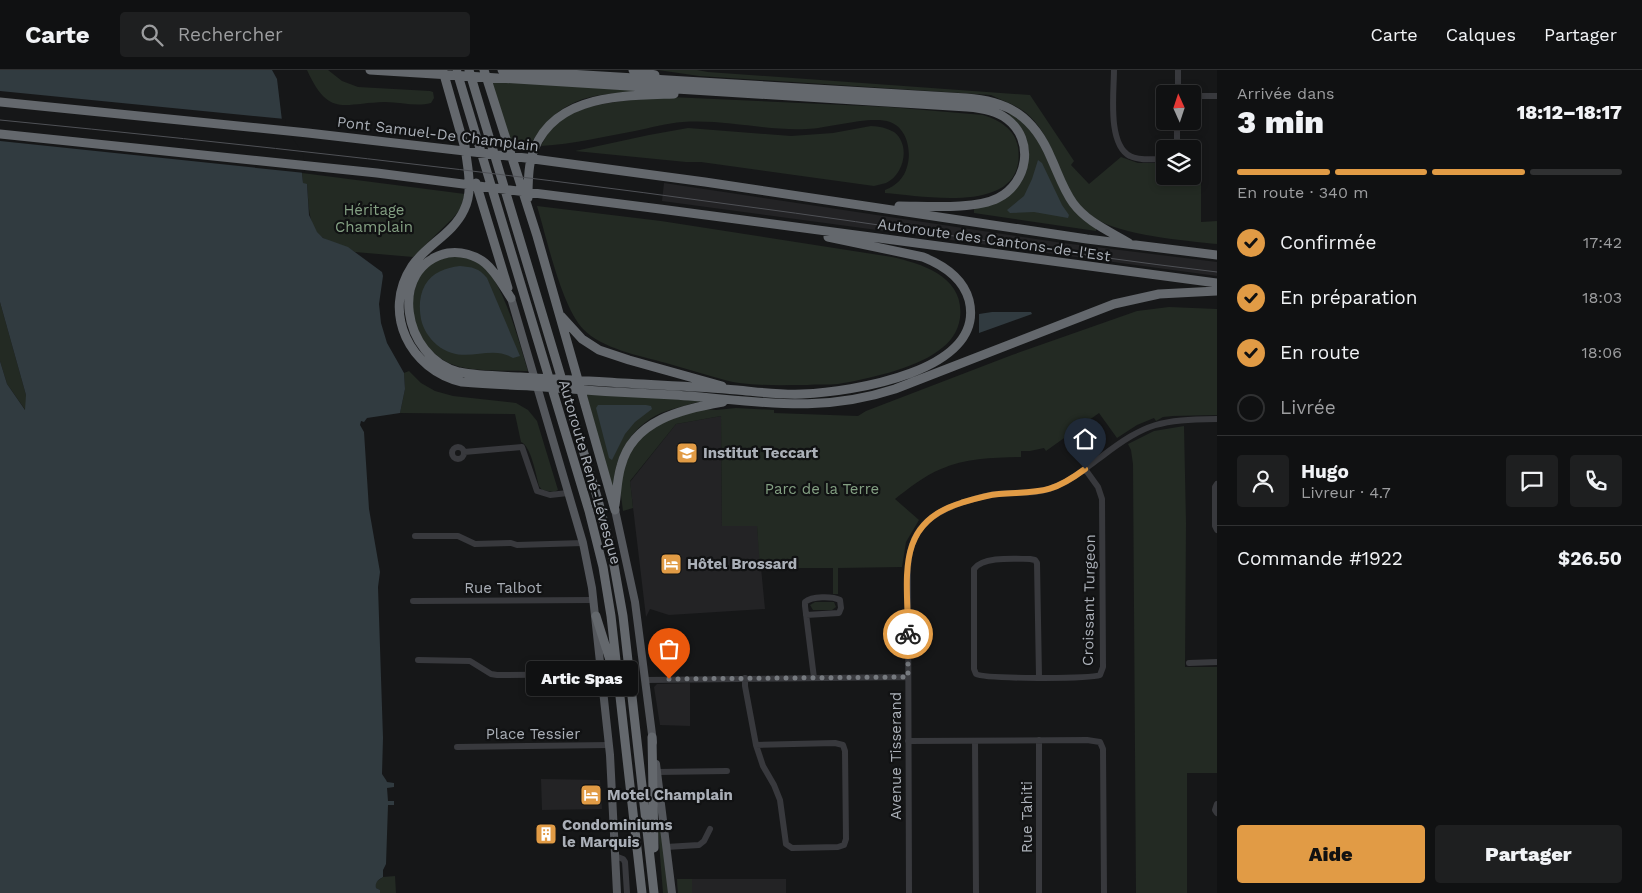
<!DOCTYPE html>
<html lang="fr">
<meta charset="utf-8">
<style>
:root{--surface:#101112;--page:#1e1f20;--text:#f1f3f6;--muted:#9c9d9f;--line:#303132;--accent:#e19b45}
body{margin:0;font-family:"Work Sans",sans-serif;background:var(--page);color:var(--text);height:100vh;display:flex;flex-direction:column;font-size:19px;white-space:nowrap}
*{box-sizing:border-box;margin:0}
p{font-size:16px;color:var(--muted)}
.icon{flex:none;width:28px;height:28px;fill:none;stroke:currentColor;stroke-width:2;stroke-linecap:round;stroke-linejoin:round}
.map{position:relative;flex:1;overflow:hidden}
.details{display:flex;flex-direction:column;background:var(--surface);width:425px}
.details>*{flex:none}
.needle{width:32px;rotate:357deg}
.controls{position:absolute;left:1156px;top:15px;display:grid;gap:10px}
.controls a{display:grid;place-items:center;width:45px;height:45px;border-radius:5px;background:var(--surface);box-shadow:0 2px 8px #0003,0 0 0 1px var(--line);font-size:25px}
.pin{position:absolute;display:grid;place-items:center;width:42px;height:42px;color:#fff;margin:-51px -21px;border-radius:50% 50% 50% 0;rotate:-45deg;box-shadow:0 0 5px #0007}
.pin .icon{rotate:45deg}
.courier{position:absolute;display:grid;place-items:center;width:50px;height:50px;margin:-25px;border:4px solid #e19b45;border-radius:50%;background:#fff;color:#222;box-shadow:0 1px 6px #0007}
.bubble{position:absolute;height:35px;border-radius:5px;background:var(--surface);box-shadow:0 2px 8px #0003,0 0 0 1px var(--line);font-size:16px;font-weight:800;line-height:35px;text-align:center}
.summary em{font-style:normal;font-weight:800}
.summary div{display:flex;flex-direction:column-reverse}
.summary{display:flex;align-items:center;justify-content:space-between;height:85px;padding:0 20px}
h1{font-size:32px;font-weight:800;line-height:38px}
.bar{display:grid;grid-template-columns:repeat(4,1fr);gap:8px 5px;align-content:center;height:60px;padding:0 20px}
.bar i{height:6px;border-radius:4px;background:var(--line)}
.bar .current{background:var(--accent)}
.bar p{grid-column:span 4}
.line{display:flex;align-items:center;gap:12px;padding:0 20px;border-top:1px solid var(--line)}
.line div{flex:1}
.round{display:grid;place-items:center;flex:none;width:52px;height:52px;border-radius:5px;background:var(--page)}
ol{padding:0 20px;list-style:none}
li{display:flex;align-items:center;gap:15px;height:55px}
li p{margin-inline-start:auto}
li .icon{padding:5px;border-radius:50%;background:var(--accent);color:#111;stroke-width:4}
li:last-child{color:var(--muted)}
li i{width:28px;height:28px;border:2px solid var(--line);border-radius:50%}
.action{display:flex;gap:10px;margin-top:auto;padding:10px 20px}
.action a{flex:1;height:58px;border-radius:5px;background:var(--accent);color:#111;font-size:20px;font-weight:800;line-height:58px;text-align:center}
.action a+a{background:var(--page);color:var(--text)}
header{display:flex;align-items:center;gap:30px;box-sizing:border-box;height:70px;padding:0 25px;background:var(--surface);border-bottom:1px solid var(--line)}
header strong{font-size:24px}
nav{display:flex;gap:28px;margin-inline-start:auto;font-size:18px}
.search{width:350px;height:45px;background:var(--page);display:flex;align-items:center;gap:12px;box-sizing:border-box;padding:0 18px;border-radius:5px;color:var(--muted);font-size:19px}
main{display:flex;flex:1;min-height:0}
.map>svg:first-child{display:block}
</style>
<header>
<strong>Carte</strong>
<div class="search"><svg class="icon" aria-label="search" viewBox="0 0 24 24"><circle cx="10" cy="10" r="6"/><path d="M15 15l6 6"/></svg>Rechercher</div>
<nav><a>Carte</a><a>Calques</a><a>Partager</a></nav>
</header>
<main>
<div class="map">
<svg width="1217" height="823" viewBox="0 0 1217 823">
<rect width="100%" height="100%" fill="#161718"/>
<path fill="#232325" d="M664,113l399,60 154,19v14l-555,-75z
M721,346l1,110h35l8,83 -96,6 -19,-6 -4,8 -16,-135 46,-58z
M690,613v43l-30,-1 -6,-38 3,-3z
M541,709l59,1 2,29 -60,1z
M677,809h109v14h-108z"/>
<path fill="#232a23" d="M307,0h21l14,11 16,6 72,4 3,1 1,6 -3,5c-15,4 -30,-1 -46,-1 -43,1 -56,16 -78,-32z
M658,0h39l11,2 322,23 44,66 -3,4 18,19 32,-27 17,6h27v13h27l1,-20 8,1v65l16,-1v23c-30,-3 -98,-9 -122,-26 -9,-6 -18,-15 -24,-24 -17,-27 -18,-59 -46,-82 -9,-7 -24,-12 -34,-17l-292,-19z
M491,11l145,9v2c-49,2 -76,7 -105,51l-21,-3z
M670,27l219,10 94,8c16,5 32,14 35,32 10,69 -94,49 -133,46v-3c11,-4 19,-12 22,-23 5,-16 0,-39 -17,-45 -19,-7 -60,6 -83,7 -41,2 -82,-10 -124,-7 -16,1 -33,6 -48,9 -32,6 -62,13 -94,15 4,-7 7,-15 13,-20 26,-26 81,-26 116,-29z
M1011,42l8,5 17,19 18,38 42,54v3l-122,-18v-4c14,-8 31,-15 45,-25 5,-4 7,-11 8,-17 5,-20 -2,-39 -18,-52z
M871,56c8,0 16,2 23,6 17,13 10,43 -8,51 -4,1 -8,2 -12,3l-173,-24h-15l-111,-11 74,-16 39,-7 103,8 42,-3z
M302,103l163,21 -4,14 -8,10 -40,39 -58,-5c-10,-7 -20,-8 -30,-13 -18,-9 -16,-37 -18,-55h-4z
M537,136l124,15 231,36c31,7 73,20 68,61 -2,14 -10,25 -22,33 -24,18 -71,28 -100,33 -10,1 -21,0 -31,1 -22,0 -45,1 -68,-2 -8,-1 -17,-4 -25,-6 -16,-5 -32,-9 -48,-14 -25,-7 -64,-14 -83,-34 -22,-24 -36,-90 -46,-123z
M456,185c7,2 16,3 22,7 25,15 41,81 50,109 -24,-1 -63,2 -83,-10 -14,-8 -26,-23 -31,-38 -5,-16 1,-46 14,-57 6,-6 19,-8 28,-11z
M0,232l26,93v16l-19,-27 -7,-23z
M1169,237l48,2v106l-44,1 -10,1 -7,4 -2,-3 -17,7 -20,13 -18,-25 -53,38 -2,-3 -14,3h-9v6c-27,1 -56,1 -80,12 -17,7 -32,19 -46,30l24,21 -13,22 -4,25 -64,1v26h-5v-26h-73l-3,-42h-35l-1,-110 -45,8 -46,57 3,27 -10,3 -3,-23 2,-13 8,-22 9,-14 20,-16 44,-14 13,1 20,-2 38,2v3l84,3 8,-5 146,-56 125,-44z
M409,301l12,12 14,8 18,5 63,7 12,7 9,11 21,69 -4,2 -12,-2 -3,-4c-3,-11 -8,-40 -18,-44l-6,-28 -115,-1 5,-24 -1,-16z
M586,322l116,9c-14,4 -28,7 -41,12 -28,12 -48,43 -47,74l-2,1z
M1184,356l2,97 -1,144h32v106h-30v120h-51l-3,-429 -2,-14 -3,-6 26,-13z
M815,532h19l2,5 -4,3h-19l-3,-5z
M658,761h3l8,62h-6z
M395,806l1,17h-16v-3l-4,-2v-6l7,-5z
M677,809h15v14h-14z"/>
<path fill="#313b40" d="M0,0h272l5,9 6,50 17,26 3,28 4,1 2,31 8,17 6,6 25,9 34,25 1,4 -4,28 2,19 6,20 17,30 1,16 -5,24 -33,5 -3,4 -3,-1 -1,4 4,7 5,77 11,63 -2,15 5,151 -1,36 4,6 1,2 7,1v4l-7,1 1,13h6v4h-6l-2,59 -3,6v7c-5,3 -8,5 -7,11l4,2v3h-380v-532l7,23 18,26 1,-15 -26,-93z
M1038,90l4,3 20,42 7,10 -1,3 -34,-6 -24,1 -3,-3 17,-14 8,-17z
M460,196c12,1 19,2 27,12l33,78 -7,2c-24,-15 -49,9 -76,-13 -8,-7 -14,-16 -16,-26 -2,-11 -2,-23 4,-34 8,-13 20,-17 35,-19z
M992,242h39l1,2 -53,19v-19z
M598,335h48l5,1 1,3 -17,13 -10,12 -13,26 -3,-2 -13,-50z"/>
<path fill="#161718" d="M0,21l285,28 1,9 17,26 2,19 -305,-32z"/>
<g fill="none" stroke-linecap="round" stroke-linejoin="round">
<path stroke="#38393d" stroke-width="6" d="M1114,0c0,22 -7,74 16,86 9,5 25,3 35,3
M1178,0v24
M1192,26h25
M1177,79v-28
M452 383a6 6 0 1 1 12 0a6 6 0 1 1-12 0Z
M464,382l58,-5 15,44 13,4 18,-2
M1217,414l-2,3v39l2,4
M415,466h43l17,8 36,-1 6,2 66,-2
M413,531l180,-1
M806,545l33,-2 2,-5 -1,-8c-8,-4 -28,-4 -35,2v4l9,72
M418,590l52,1 21,13 6,1 105,-1
M1189,593l28,-1
M1039,607l-2,-114 -2,-3 -5,-1c-14,0 -47,-3 -56,10v100l2,5c9,5 113,5 124,1l3,-8 -1,-168 -4,-12 -13,-18
M745,608v8l11,59 7,21 11,19 6,15 6,44 6,4 46,-1 6,-2 2,-6 -1,-88 -2,-6 -8,-2 -79,2
M645,610l263,-3
M1039,670v153
M908,671l179,-1 13,2 3,7 1,144
M975,671l1,152
M457,677l152,-2
M657,702l70,-1
M1217,734l-2,6 2,3
M666,777l33,-2 5,-4 6,-12
M615,786l8,3 2,3 2,31
M909,823l-1,-324c1,-40 23,-57 59,-68 10,-3 20,-6 30,-7 20,-2 40,1 60,-8 16,-6 30,-19 44,-29 46,-35 59,-37 116,-38"/>
<path stroke="#54575c" stroke-width="8" d="M511,228l72,245 9,45 18,167 7,138
M615,440l20,92 18,140
M656,694l16,129"/>
<path stroke="#64686d" stroke-width="9" d="M370,0l597,37c14,1 29,3 40,12 28,21 21,64 -9,79 -23,12 -72,8 -99,8
M469,0l129,430 14,54 11,62 31,277
M484,0l53,166 78,274
M502,0l464,28c43,3 68,19 85,60 7,15 12,31 22,45 14,19 36,28 56,40
M633,0l22,5
M443,1l23,81
M457,2l132,439 14,56 8,49 31,277
M0,32l308,31 218,25 179,24 382,57 130,16
M0,64l377,39 283,36 557,74
M465,76c2,21 9,44 -1,64 -11,24 -38,35 -52,56 -31,47 -2,104 50,116 23,2 46,3 68,4 48,4 96,7 144,9 80,5 142,20 221,-6l219,-85 45,-10 58,-3
M476,113l32,105
M528,128c0,-13 0,-27 3,-39 17,-65 89,-63 143,-65
M511,228c-8,-12 -15,-26 -26,-35 -10,-8 -24,-12 -37,-10 -61,13 -46,105 11,119 19,4 41,4 61,5 29,2 58,3 87,5 43,3 87,4 130,8 22,2 43,5 65,4 48,-2 185,-22 167,-94 -6,-22 -26,-35 -46,-43l-95,-20
M561,246l21,23 17,11 30,10 93,26
M615,435c2,-13 2,-26 6,-39 12,-46 61,-57 102,-64
M596,546l18,57
M652,667l2,111"/>
<path stroke="#4f5156" stroke-width="1" d="M0,50c245,24 490,51 735,85 161,21 321,48 482,67"/>
</g>
<g fill="none" stroke-linecap="round" stroke-linejoin="round">
<path stroke="#767a7f" stroke-width="5" stroke-dasharray="0 9" d="M669,609l239,-2v-43"/>
<path stroke="#e19b45" stroke-width="6" d="M908,564c0,-56 -14,-111 53,-131 13,-4 25,-8 38,-9 40,-3 51,1 86,-25"/>
</g>
<defs>
<g id="university-square" transform="scale(1.125)"><rect x="-9" y="-9" width="18" height="18" rx="4" fill="#e19b45" stroke="#111213"/><path d="M0-5L7-2L0 1L-7-2ZM-4 1L0 2.5L4 1V4Q0 6-4 4Z" fill="#fff"/></g>
<g id="hotel-square" transform="scale(1.125)"><rect x="-9" y="-9" width="18" height="18" rx="4" fill="#e19b45" stroke="#111213"/><path d="M-6-4.5h1.5V1H6V5H4.5V3h-9V5H-6ZM-4 0a1.8 1.8 0 1 1 3.6 0ZM.5 0V-2.5h3Q6-2.5 6 0Z" fill="#fff"/></g>
<g id="building-square" transform="scale(1.125)"><rect x="-9" y="-9" width="18" height="18" rx="4" fill="#e19b45" stroke="#111213"/><path d="M-4-6H4V6H1V3H-1V6H-4ZM-2.5-4.3h1.7v1.8h-1.7ZM.8-4.3h1.7v1.8H.8ZM-2.5-1h1.7V.8h-1.7ZM.8-1h1.7V.8H.8Z" fill="#fff"/></g>
</defs>
<g fill-rule="evenodd">
<use href="#university-square" x="687" y="383"/>
<use href="#hotel-square" x="671" y="494"/>
<use href="#hotel-square" x="591" y="725"/>
<use href="#building-square" x="546" y="764"/>
</g>
<g text-anchor="middle" stroke-width="4.5" stroke-linejoin="round" paint-order="stroke">
<g font-size="15" fill="#aaafb7" stroke="#111213">
<text transform="translate(438 64) rotate(7)" y="5">Pont Samuel-De Champlain</text>
<text transform="translate(994 170) rotate(8)" y="5">Autoroute des Cantons-de-l'Est</text>
<text transform="translate(590 402) rotate(74)" y="5">Autoroute René-Lévesque</text>
<text x="503" y="523">Rue Talbot</text>
<text transform="translate(1089 530) rotate(-89)" y="5">Croissant Turgeon</text>
<text x="533" y="669">Place Tessier</text>
<text transform="translate(896 686) rotate(-90)" y="5">Avenue Tisserand</text>
<text transform="translate(1027 747) rotate(-90)" y="5">Rue Tahiti</text>
</g>
<g font-size="15" fill="#84a083" stroke="#111213">
<text x="374" y="145">Héritage<tspan x="374" dy="17">Champlain</tspan></text>
<text x="822" y="424">Parc de la Terre</text>
</g>
<g font-size="15" font-weight="bold" fill="#aaafb7" stroke="#111213" text-anchor="start">
<text x="703" y="388">Institut Teccart</text>
<text x="687" y="499">Hôtel Brossard</text>
<text x="607" y="730">Motel Champlain</text>
<text x="562" y="760">Condominiums<tspan x="562" dy="17">le Marquis</tspan></text>
</g>
</g>
</svg>
<div class="controls">
<a><svg class="needle" viewBox="-14 -14 28 28"><path d="M0-13l5 13h-10z" fill="#e53935"/><path d="M0 13l5-13h-10z" fill="#9c9d9f"/></svg></a>
<a><svg class="icon" aria-label="layers" viewBox="0 0 24 24"><path d="M12 4l9 5-9 5-9-5zM3 14l9 5 9-5"/></svg></a>
</div>
<div class="pin" style="left:669px;top:609px;background:#ea580c"><svg class="icon" aria-label="bag" viewBox="0 0 24 24"><path d="M5 8h14l-1 12H6zM9 8a3 3 0 0 1 6 0"/></svg></div>
<div class="pin" style="left:1085px;top:399px;background:#1f2937"><svg class="icon" aria-label="home" viewBox="0 0 24 24"><path d="M3 11l9-7 9 7M6 9v11h12V9"/></svg></div>
<div class="courier" style="left:908px;top:564px"><svg class="icon" aria-label="bike" viewBox="0 0 24 24"><circle cx="6" cy="16" r="4"/><circle cx="18" cy="16" r="4"/><path d="M6 16l4-8h5l3 8M10 8l3 8H6M13 5h3"/></svg></div>
<div class="bubble" style="left:526px;top:591px;width:112px">Artic Spas</div>
</div>
<section class="details">
<div class="summary"><div><h1>3 min</h1><p>Arrivée dans</p></div><em>18:12–18:17</em></div>
<div class="bar"><i class="current"></i><i class="current"></i><i class="current"></i><i></i><p>En route · 340 m</p></div>
<ol>
<li><svg class="icon" aria-label="check" viewBox="0 0 24 24"><path d="M5 12l5 5 9-10"/></svg>Confirmée<p>17:42</p></li>
<li><svg class="icon" aria-label="check" viewBox="0 0 24 24"><path d="M5 12l5 5 9-10"/></svg>En préparation<p>18:03</p></li>
<li><svg class="icon" aria-label="check" viewBox="0 0 24 24"><path d="M5 12l5 5 9-10"/></svg>En route<p>18:06</p></li>
<li><i></i>Livrée</li>
</ol>
<div class="line" style="height:90px"><a class="round"><svg class="icon" aria-label="person" viewBox="0 0 24 24"><circle cx="12" cy="8" r="4"/><path d="M4 21q1-7 8-7t8 7"/></svg></a><div><b>Hugo</b><p>Livreur · 4.7</p></div><a class="round"><svg class="icon" aria-label="chat" viewBox="0 0 24 24"><path d="M4 5h16v11H9l-5 4z"/></svg></a><a class="round"><svg class="icon" aria-label="phone" viewBox="0 0 24 24"><path d="M5 4h4l2 5-3 2q2 4 5 5l2-3 5 2v4C11 20 4 13 5 4z"/></svg></a></div>
<div class="line" style="height:65px"><div>Commande #1922</div><b>$26.50</b></div>
<div class="action"><a>Aide</a><a>Partager</a></div>
</section>
</main>
